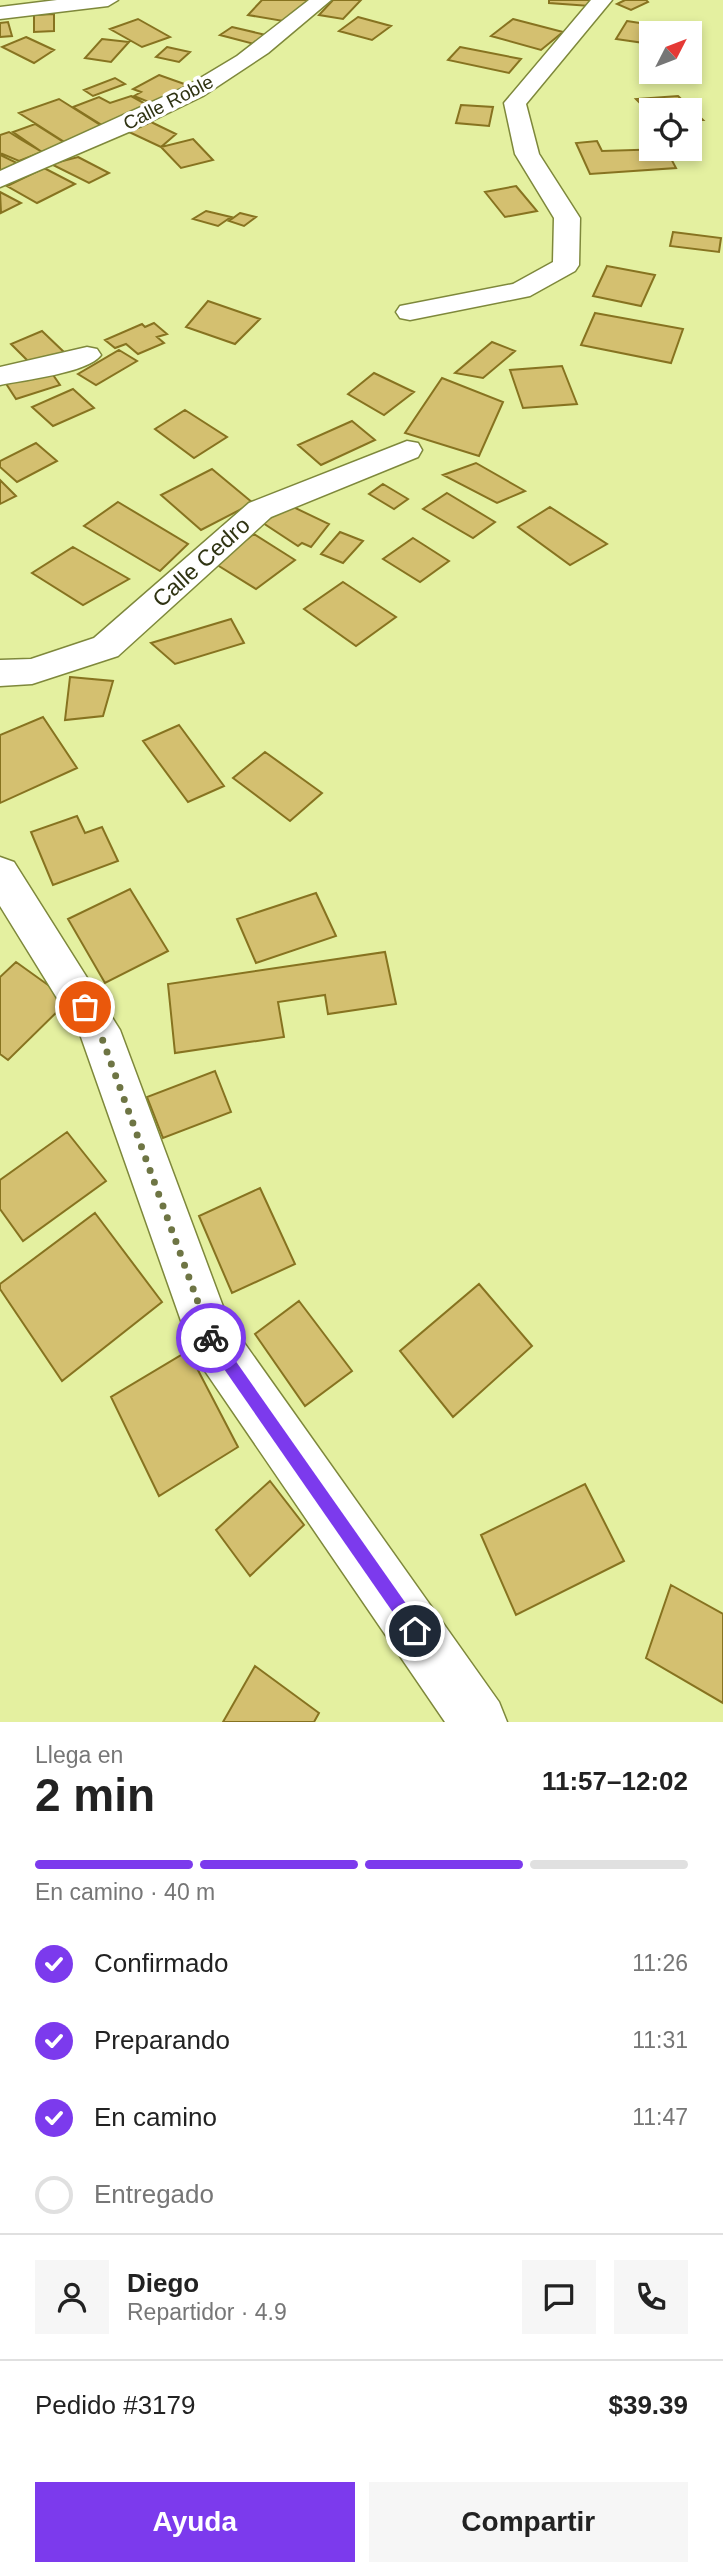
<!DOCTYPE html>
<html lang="es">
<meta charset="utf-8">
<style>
:root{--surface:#fff;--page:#f6f6f6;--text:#222;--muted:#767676;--line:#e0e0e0;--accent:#7c3aed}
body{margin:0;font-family:Arial,sans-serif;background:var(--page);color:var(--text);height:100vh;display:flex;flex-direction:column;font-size:26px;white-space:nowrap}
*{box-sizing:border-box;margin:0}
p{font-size:23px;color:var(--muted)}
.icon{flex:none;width:38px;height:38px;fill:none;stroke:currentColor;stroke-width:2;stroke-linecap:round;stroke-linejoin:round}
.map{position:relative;height:1722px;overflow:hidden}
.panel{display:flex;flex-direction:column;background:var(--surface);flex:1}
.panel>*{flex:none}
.needle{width:46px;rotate:48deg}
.fabs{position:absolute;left:639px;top:21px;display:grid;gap:14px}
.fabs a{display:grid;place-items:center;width:63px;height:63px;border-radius:0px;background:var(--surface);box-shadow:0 4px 10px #0003;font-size:35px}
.pin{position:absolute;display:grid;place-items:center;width:60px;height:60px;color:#fff;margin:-30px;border:4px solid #fff;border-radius:50%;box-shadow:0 2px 7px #0007}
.courier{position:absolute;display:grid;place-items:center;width:70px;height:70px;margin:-35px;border:5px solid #7c3aed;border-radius:50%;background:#fff;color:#222;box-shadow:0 2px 9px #0007}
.summary em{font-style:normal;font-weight:700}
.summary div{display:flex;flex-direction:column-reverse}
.summary{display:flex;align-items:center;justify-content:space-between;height:119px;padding:0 35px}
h1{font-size:46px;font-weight:700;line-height:52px}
.bar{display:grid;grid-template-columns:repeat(4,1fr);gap:10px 7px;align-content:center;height:84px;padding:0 35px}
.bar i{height:9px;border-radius:5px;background:var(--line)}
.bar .active{background:var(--accent)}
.bar p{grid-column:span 4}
.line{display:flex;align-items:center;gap:18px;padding:0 35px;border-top:2px solid var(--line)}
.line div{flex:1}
.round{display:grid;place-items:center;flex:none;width:74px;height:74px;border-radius:0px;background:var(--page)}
ol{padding:0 35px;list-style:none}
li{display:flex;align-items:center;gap:21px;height:77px}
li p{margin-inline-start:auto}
li .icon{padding:7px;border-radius:50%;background:var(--accent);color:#fff;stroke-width:4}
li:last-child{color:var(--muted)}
li i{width:38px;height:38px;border:4px solid var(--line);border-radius:50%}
.action{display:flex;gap:14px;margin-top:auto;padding:14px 35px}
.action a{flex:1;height:80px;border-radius:0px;background:var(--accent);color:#fff;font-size:28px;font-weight:700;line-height:80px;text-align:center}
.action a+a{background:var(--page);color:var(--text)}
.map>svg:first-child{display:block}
</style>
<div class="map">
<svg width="723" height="1722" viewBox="0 0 723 1722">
<rect width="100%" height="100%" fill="#e4f0a0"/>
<path fill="#d4c070" stroke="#877320" stroke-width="2" d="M262,0h46l-19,22 -41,-7z
M333,0h28l-18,19 -24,-4z
M549,0h42l-1,6 -41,-3z
M625,0h21l2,2 -17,8 -14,-6z
M54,14v17l-20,1v-17z
M358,17l33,9 -19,14 -33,-9z
M138,19l32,18 -28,10 -32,-18z
M513,19l50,13 -22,18 -50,-14z
M627,21l64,10 -40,2v11l-35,-5z
M8,22l4,14 -12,1v-14z
M232,27l34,8 -12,9 -34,-9z
M26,37l28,13 -20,13 -32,-16z
M102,39l27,3 -18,20 -26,-4z
M167,47l23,5 -11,10 -23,-5z
M460,47l61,12 -12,14 -61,-13z
M159,75l31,11 -34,19 -22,-9 7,-4 -8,-3z
M115,78l10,6 -32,12 -9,-6z
M131,96l20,11 -46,20 -32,-20 26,-10 11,6z
M678,96l25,24h-13v-10h-39v4l-15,-15z
M59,99l46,29 -39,15 -47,-30z
M461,105l32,2 -4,19 -33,-3z
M151,122l25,12 -15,13 -32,-15z
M35,124l30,19 -23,9 -29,-20z
M9,132l11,7 22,13 -23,9 -19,-8v-18z
M193,139l20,21 -32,8 -20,-21z
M597,141l5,10 64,-2 10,19 -86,6 -14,-31z
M0,155l17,8 -17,9z
M78,157l31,16 -20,10 -38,-19z
M44,168l31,16 -38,19 -30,-17z
M516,186l21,25 -32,6 -20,-25z
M0,192l21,11 -20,10z
M206,211l25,6 -13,9 -25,-7z
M240,213l16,4 -12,9 -15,-5z
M673,232l48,6 -2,14 -49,-6z
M607,266l48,9 -14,31 -48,-10z
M208,301l52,18 -25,25 -49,-17z
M595,313l88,16 -12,34 -90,-18z
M154,323l13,11 -10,3 7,6 -26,11 -12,-10 -11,4 -10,-8 37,-16 3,3z
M42,331l24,23 -32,13 -23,-23z
M492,342l23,9 -32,27 -28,-5z
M119,350l18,11 -41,24 -18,-11z
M562,366l15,38 -54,4 -13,-38z
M49,369l11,16 -44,14 -11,-17z
M374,373l40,19 -30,23 -36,-21z
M442,378l61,24 -24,54 -74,-23z
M73,389l21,19 -41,18 -21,-19z
M185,410l42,27 -33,21 -39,-29z
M352,421l23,19 -54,25 -23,-20z
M36,443l21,18 -40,21 -17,-15v-6z
M476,463l49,28 -28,12 -54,-28z
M212,469l41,34 -52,27 -40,-35z
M0,480l16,16 -16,8z
M383,484l25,15 -14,10 -25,-15z
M447,493l48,29 -22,16 -50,-29z
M118,502l70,42 -28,27 -76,-45z
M289,505l40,19 -18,23 -9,-4 -4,3 -35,-23z
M550,507l57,37 -37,21 -52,-38z
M340,532l23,9 -20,22 -22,-9z
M254,534l41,26 -39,29 -42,-26z
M413,538l36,23 -29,21 -37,-23z
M73,547l56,32 -46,26 -51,-32z
M343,582l53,35 -40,29 -52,-37z
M231,619l13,24 -69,21 -24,-21z
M70,677l43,4 -10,35 -38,4z
M43,717l34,51 -77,35v-68z
M179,725l45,61 -36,16 -45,-61z
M265,752l57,41 -32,28 -57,-43z
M77,816l8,17 17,-6 16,34 -65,24 -22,-53z
M130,889l38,62 -63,32 -37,-64z
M316,893l20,43 -80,27 -19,-44z
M385,952l11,52 -68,10 -3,-19 -47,7 6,35 -109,16 -7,-69z
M16,962l53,38 -61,60 -8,-6v-77z
M215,1071l16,41 -68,26 -16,-41z
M67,1132l39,49 -83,60 -23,-32v-29z
M260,1188l35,76 -63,29 -33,-77z
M95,1213l67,89 -100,79 -62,-92v-5z
M479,1284l53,62 -79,71 -53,-66z
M299,1301l53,70 -47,35 -50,-72z
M188,1351l50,96 -79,49 -48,-99z
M270,1481l34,44 -54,51 -34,-46z
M585,1484l39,77 -108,54 -35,-80z
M671,1585l52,29v89l-77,-45z
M255,1666l64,47 -5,9h-91z"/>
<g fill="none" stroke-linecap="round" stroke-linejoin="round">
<g stroke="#7e883b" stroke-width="3">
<path id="minor" d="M309,0h22l-63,53 -65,43 -72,35 -131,56v-16l187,-85 50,-30z
M591,0h21l-86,104 13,50 41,64 -1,47 -4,6 -45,25 -120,24 -10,-2 -4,-6 4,-6 113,-22 40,-22 1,-44 -39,-64 -11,-51z
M87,347l10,2 4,6c-13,18 -78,25 -101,30v-18z
M407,441l11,2 4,7 -4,7 -147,60 -153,139 -86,28 -32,2v-26l31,-1 63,-21 155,-135z
M0,857l14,5 106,168 108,290 271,382 8,20h-62l-253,-370 -111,-315 -81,-131z"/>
</g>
<g stroke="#7e883b" stroke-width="3">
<path id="tertiary" d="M57,0h61l-10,6 -108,13v-12z"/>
</g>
<use href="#minor" fill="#fff" fill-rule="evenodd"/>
<use href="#tertiary" fill="#fff" fill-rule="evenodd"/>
</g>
<path fill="#7c3aed" d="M211,1331l5,2 205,292v12h-11l-204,-294 -2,-5z"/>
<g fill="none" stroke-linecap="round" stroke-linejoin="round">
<path stroke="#6e7544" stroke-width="7" stroke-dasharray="0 12.6" d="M85,1007l14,23 112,308"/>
</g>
<g text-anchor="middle" stroke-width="7" stroke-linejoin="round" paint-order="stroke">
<g font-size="19" fill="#2f3312" stroke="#fff">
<text transform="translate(168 102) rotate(-27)" y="7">Calle Roble</text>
</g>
<g font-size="23" fill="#2f3312" stroke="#fff">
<text transform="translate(201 562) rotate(-42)" y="8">Calle Cedro</text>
</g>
</g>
</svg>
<div class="fabs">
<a><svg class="needle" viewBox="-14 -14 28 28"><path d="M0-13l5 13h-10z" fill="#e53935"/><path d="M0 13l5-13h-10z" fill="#767676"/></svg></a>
<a><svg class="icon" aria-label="locate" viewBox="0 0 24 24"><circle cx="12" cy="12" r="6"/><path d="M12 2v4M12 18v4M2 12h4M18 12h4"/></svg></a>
</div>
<div class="pin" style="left:85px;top:1007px;background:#ea580c"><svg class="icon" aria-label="bag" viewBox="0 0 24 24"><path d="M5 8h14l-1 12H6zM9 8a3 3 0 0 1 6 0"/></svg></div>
<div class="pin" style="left:415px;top:1631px;background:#1f2937"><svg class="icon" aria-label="home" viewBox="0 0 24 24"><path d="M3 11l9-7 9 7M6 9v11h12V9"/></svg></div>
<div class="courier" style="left:211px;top:1338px"><svg class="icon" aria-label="bike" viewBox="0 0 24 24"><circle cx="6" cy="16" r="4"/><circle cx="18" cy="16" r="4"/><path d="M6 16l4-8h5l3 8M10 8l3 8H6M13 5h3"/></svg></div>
</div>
<section class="panel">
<div class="summary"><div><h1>2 min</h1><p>Llega en</p></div><em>11:57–12:02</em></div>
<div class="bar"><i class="active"></i><i class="active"></i><i class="active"></i><i></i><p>En camino · 40 m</p></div>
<ol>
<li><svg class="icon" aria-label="check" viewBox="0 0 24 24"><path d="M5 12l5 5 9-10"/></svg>Confirmado<p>11:26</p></li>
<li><svg class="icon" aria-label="check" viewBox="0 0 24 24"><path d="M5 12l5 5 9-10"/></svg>Preparando<p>11:31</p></li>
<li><svg class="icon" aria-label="check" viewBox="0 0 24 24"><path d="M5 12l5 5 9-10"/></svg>En camino<p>11:47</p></li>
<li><i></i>Entregado</li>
</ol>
<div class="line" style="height:126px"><a class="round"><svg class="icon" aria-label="person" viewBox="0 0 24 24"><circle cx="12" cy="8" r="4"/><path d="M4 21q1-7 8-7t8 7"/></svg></a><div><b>Diego</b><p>Repartidor · 4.9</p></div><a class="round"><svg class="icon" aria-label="chat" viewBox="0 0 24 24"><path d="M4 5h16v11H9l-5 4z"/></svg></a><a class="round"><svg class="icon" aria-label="phone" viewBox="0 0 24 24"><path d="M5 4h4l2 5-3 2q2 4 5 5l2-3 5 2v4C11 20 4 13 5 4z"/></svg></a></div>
<div class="line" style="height:91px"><div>Pedido #3179</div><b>$39.39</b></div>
<div class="action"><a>Ayuda</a><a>Compartir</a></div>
</section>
